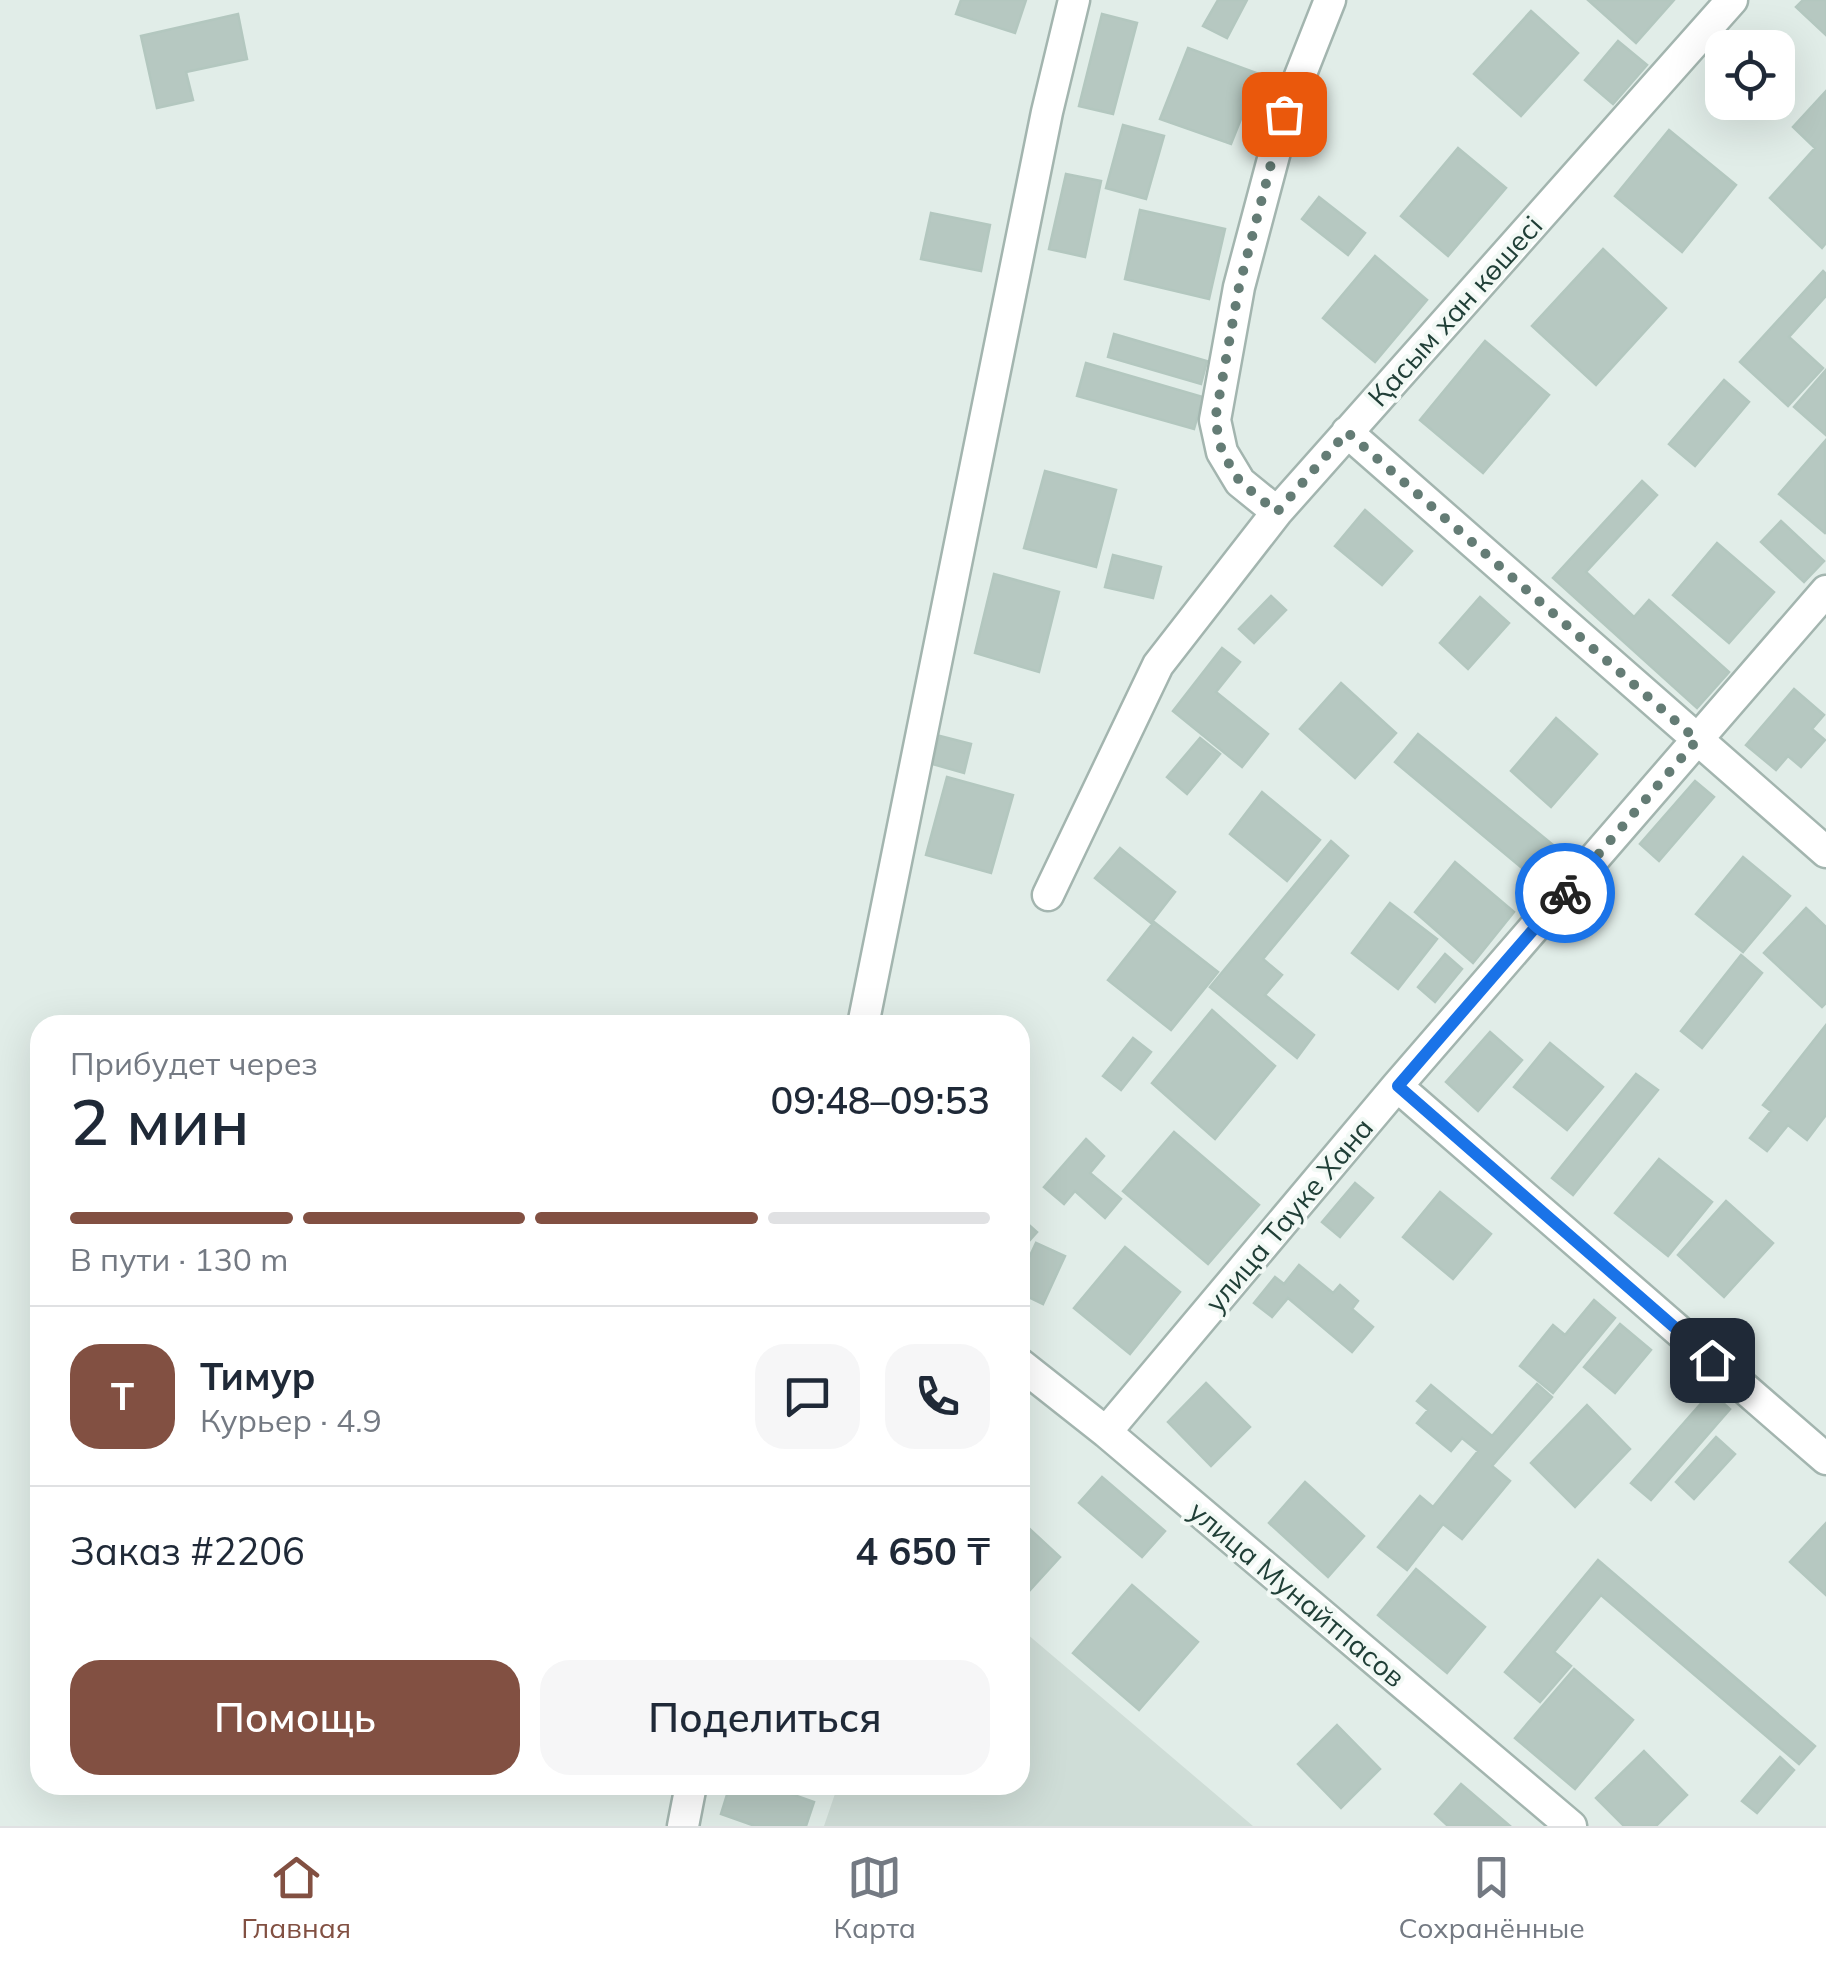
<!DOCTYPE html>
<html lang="ru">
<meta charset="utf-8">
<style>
:root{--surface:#fff;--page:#f6f6f7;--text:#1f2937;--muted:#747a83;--line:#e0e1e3;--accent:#825042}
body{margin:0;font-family:Mulish,sans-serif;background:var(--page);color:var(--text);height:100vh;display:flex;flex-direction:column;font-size:38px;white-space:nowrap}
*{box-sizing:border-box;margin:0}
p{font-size:32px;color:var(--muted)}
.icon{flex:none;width:55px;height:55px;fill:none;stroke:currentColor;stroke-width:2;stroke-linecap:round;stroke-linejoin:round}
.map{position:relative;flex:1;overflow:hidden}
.details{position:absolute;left:30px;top:1015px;width:1000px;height:780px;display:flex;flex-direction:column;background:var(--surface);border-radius:30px;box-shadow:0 10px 40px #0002}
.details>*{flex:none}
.controls{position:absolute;left:1705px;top:30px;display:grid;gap:20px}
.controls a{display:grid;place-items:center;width:90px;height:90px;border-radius:20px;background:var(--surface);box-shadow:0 10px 40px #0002;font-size:50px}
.pin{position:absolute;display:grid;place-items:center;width:85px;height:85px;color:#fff;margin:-42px;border-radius:20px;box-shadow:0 5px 15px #0006}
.courier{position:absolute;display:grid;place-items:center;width:100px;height:100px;margin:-50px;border:8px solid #1a73e8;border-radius:50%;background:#fff;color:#222;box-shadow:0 2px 12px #0007}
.head em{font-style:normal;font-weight:600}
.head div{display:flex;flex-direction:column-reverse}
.head{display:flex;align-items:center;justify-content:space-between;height:170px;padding:0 40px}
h1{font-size:65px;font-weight:600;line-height:75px}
.bar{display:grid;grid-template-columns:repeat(4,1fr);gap:15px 10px;align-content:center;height:120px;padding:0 40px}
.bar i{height:12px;border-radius:8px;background:var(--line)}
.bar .current{background:var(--accent)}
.bar p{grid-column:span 4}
.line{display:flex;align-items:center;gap:25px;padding:0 40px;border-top:2px solid var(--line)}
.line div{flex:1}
.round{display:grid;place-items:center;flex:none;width:105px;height:105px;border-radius:30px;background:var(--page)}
.cta{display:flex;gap:20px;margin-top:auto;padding:20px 40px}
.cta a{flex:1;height:115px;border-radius:30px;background:var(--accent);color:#fff;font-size:40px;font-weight:600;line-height:115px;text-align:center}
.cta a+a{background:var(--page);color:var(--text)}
.tab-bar{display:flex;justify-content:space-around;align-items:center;height:140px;border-top:2px solid var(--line);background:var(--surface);font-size:28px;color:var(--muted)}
.tab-bar a{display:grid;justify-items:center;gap:5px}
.tab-bar .current{color:var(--accent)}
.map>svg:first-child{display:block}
</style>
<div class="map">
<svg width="1826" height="1826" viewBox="0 0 1826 1826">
<rect width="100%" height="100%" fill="#e1ede8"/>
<path fill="#cfddd7" d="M1020,1628l233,198h-429l14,-41h182z"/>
<path fill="#b6c8c1" stroke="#b3c7bf" stroke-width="2.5" d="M961,0h65l-11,33 -59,-19z
M1218,0h29l-20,38 -24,-12z
M1588,0h86l-38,43z
M1803,0h23v35l-30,-28z
M1531,11l47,42 -57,63 -47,-42z
M238,14l9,45 -61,13 7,28 -36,8 -16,-72z
M1102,14l35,9 -24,91 -34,-8z
M1618,41l29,24 -34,39 -28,-24z
M1188,48l71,26 -28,70 -71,-25z
M1826,91v152l-4,5 -52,-50 45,-50 -22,-21z
M1123,125l41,11 -18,63 -40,-11z
M1669,130l67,55 -54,67 -67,-56z
M1458,148l48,40 -58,68 -47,-40z
M1066,174l35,7 -16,76 -36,-8z
M1319,197l46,36 -17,22 -46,-36z
M1140,210l85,19 -16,70 -84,-20z
M931,213l59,12 -9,46 -60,-12z
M1603,249l63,59 -70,77 -64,-59z
M1375,256l52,44 -52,62 -52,-44z
M1823,271l3,3v22l-37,41 34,31 -35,38 -48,-44z
M1114,334l93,27 -6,23 -93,-27z
M1485,341l64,54 -66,78 -63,-53z
M1086,363l117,34 -9,32 -117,-33z
M1826,370v65l-32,-28z
M1724,380l25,22 -54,64 -26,-22z
M1825,441l1,91 -1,1 -46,-39z
M1045,471l71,19 -20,77 -72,-19z
M1642,481l15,14 -71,77 48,45 15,-17 80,72 -32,36 -144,-130z
M1365,510l47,41 -30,34 -47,-39z
M1781,521l43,40 -20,21 -43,-40z
M1717,543l57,49 -45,51 -56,-48z
M1113,555l48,12 -8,31 -48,-11z
M994,574l65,18 -20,80 -64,-19z
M1271,596l15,14 -32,33 -15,-14z
M1480,597l29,26 -41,46 -28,-26z
M1222,648l18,14 -24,30 52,42 -26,33 -69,-56z
M1341,683l55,50 -41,45 -55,-49z
M1794,689l30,26 -12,14 13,11 -24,27 -13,-11 -12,14 -30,-25z
M1556,718l41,36 -46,53 -40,-36z
M1418,734l152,125 -24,29 -151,-126z
M940,736l31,8 -7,29 -32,-9z
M1200,738l20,16 -33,40 -20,-17z
M947,777l66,18 -22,78 -65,-18z
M1695,781l19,16 -55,64 -19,-17z
M1262,792l58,48 -33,41 -57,-47z
M1331,841l17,15 -85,103 19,16 -17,20 49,40 -17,23 -87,-71z
M1120,848l55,44 -24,31 -56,-45z
M1743,857l47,39 -47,56 -47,-38z
M1455,862l59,50 -41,51 -58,-51z
M1390,903l47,36 -39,50 -46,-36z
M1806,908l20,19v76l-4,4 -58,-54z
M1154,922l64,50 -47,58 -63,-50z
M1445,954l17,15 -27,33 -17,-15z
M1741,955l21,18 -60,75 -21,-17z
M1212,1010l63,56 -60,73 -63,-56z
M1826,1025v90l-19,25 -19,-15 -21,26 -17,-13 21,-27 -8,-6z
M1490,1032l32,28 -44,51 -32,-29z
M1133,1038l18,14 -30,38 -18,-14z
M1550,1043l53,44 -36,43 -53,-43z
M1636,1074l22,16 -85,105 -21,-17z
M1174,1132l85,73 -51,59 -85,-73z
M1086,1139l18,17 -14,17 31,26 -16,19 -30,-27 -11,13 -20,-17z
M1659,1159l53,43 -44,54 -53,-43z
M1355,1183l18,15 -33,39 -18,-15z
M1440,1192l51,42 -38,45 -50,-42z
M1726,1201l47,42 -49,54 -46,-42z
M1020,1217l17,15 -17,19z
M1036,1243l29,13 -22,48 -23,-11v-16z
M1125,1247l55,45 -50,62 -56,-46z
M1299,1265l34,28 7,-8 18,16 -6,8 21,18 -21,25 -64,-54 -16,19 -18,-14 21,-26 9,7z
M1594,1300l21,18 -62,75 -33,-27 33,-41 12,10z
M1620,1324l31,26 -36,43 -31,-26z
M1206,1383l44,44 -39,39 -43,-44z
M1537,1384l15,13 -60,69 18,15 -48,58 -19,-15 -36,46 -29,-23 42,-51 13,11 45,-56 -16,-13 -11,13 -34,-28 11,-13 -11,-9 14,-16 61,51z
M1711,1392l19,17 -79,91 -20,-17z
M1587,1405l43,44 -55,58 -44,-44z
M1716,1437l19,17 -41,45 -18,-17z
M1102,1477l63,54 -23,26 -63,-54z
M1305,1482l59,54 -36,41 -59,-54z
M1020,1520l40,37 -40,44z
M1826,1523v72l-36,-33z
M1598,1560l217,186 -16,18 -198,-169 -47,57 17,14 -31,36 -35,-30z
M1416,1569l69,58 -38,46 -69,-58z
M1132,1585l66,57 -59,68 -66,-57z
M1574,1669l59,51 -58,69 -60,-51z
M1337,1725l43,44 -39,39 -43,-44z
M1644,1751l43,44 -31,31h-32l-28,-28z
M1780,1757l14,13 -37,43 -15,-12z
M1461,1784l49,42h-62l-13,-12z
M730,1785h36l48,17 -8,24h-51l-34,-12z"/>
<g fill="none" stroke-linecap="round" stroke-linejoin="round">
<g stroke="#a3b5af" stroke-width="35">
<path id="minor" d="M1347,432l479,420
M1277,512l-37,-30 -18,-30 -7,-32 24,-133 46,-173 45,-114
M1048,895l110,-230 119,-153 455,-512
M863,1025l184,-913 27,-112
M1397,1086l429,373
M1020,1364l86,68 465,394
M1106,1432l291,-346 429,-495
M683,1826l8,-41"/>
</g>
<use href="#minor" stroke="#fff" stroke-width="30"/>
</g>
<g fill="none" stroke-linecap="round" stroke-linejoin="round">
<path stroke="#647c75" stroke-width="10" stroke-dasharray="0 18" d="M1284,114l-45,173 -24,133 7,32 18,30 37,30 70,-80 350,308 -132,153"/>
<path stroke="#1a73e8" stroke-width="12" d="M1565,893l-167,193 314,274"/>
</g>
<g text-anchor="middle" stroke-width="8" stroke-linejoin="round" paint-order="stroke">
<g font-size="28" fill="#203f37" stroke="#f2f9f5">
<text transform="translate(1455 311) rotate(-48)" y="10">Қасым хан көшесі</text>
<text transform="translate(1289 1215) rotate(-50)" y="10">улица Тауке Хана</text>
<text transform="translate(1297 1594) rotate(40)" y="10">улица Мунайтпасов</text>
</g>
</g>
</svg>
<div class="controls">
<a><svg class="icon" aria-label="locate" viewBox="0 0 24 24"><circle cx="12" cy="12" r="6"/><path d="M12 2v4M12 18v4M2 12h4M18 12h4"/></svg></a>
</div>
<div class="pin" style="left:1284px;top:114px;background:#ea580c"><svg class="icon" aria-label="bag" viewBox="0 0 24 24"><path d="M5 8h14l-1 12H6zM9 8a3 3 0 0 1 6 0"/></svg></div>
<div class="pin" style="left:1712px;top:1360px;background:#1f2937"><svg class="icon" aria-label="home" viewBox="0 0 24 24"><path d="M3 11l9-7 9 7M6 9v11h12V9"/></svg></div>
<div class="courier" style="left:1565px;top:893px"><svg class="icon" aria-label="bike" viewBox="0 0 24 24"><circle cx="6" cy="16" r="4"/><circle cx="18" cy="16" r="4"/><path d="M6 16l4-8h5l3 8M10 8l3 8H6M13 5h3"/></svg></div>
<section class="details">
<div class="head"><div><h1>2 мин</h1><p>Прибудет через</p></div><em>09:48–09:53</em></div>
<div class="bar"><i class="current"></i><i class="current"></i><i class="current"></i><i></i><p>В пути · 130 m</p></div>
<div class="line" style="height:180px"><b class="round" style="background:var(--accent);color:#fff">Т</b><div><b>Тимур</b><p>Курьер · 4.9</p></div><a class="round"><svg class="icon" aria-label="chat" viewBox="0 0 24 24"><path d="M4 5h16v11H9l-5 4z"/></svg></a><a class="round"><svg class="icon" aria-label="phone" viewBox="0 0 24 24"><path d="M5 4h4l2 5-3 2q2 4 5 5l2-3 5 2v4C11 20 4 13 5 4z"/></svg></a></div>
<div class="line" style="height:130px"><div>Заказ #2206</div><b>4 650 ₸</b></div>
<div class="cta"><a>Помощь</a><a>Поделиться</a></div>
</section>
</div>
<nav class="tab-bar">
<a class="current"><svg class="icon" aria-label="home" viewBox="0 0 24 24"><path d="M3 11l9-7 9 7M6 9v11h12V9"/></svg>Главная</a>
<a><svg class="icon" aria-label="map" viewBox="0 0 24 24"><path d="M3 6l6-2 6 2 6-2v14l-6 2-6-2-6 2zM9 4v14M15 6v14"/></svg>Карта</a>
<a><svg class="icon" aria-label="saved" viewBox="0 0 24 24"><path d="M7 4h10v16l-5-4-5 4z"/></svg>Сохранённые</a>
</nav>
